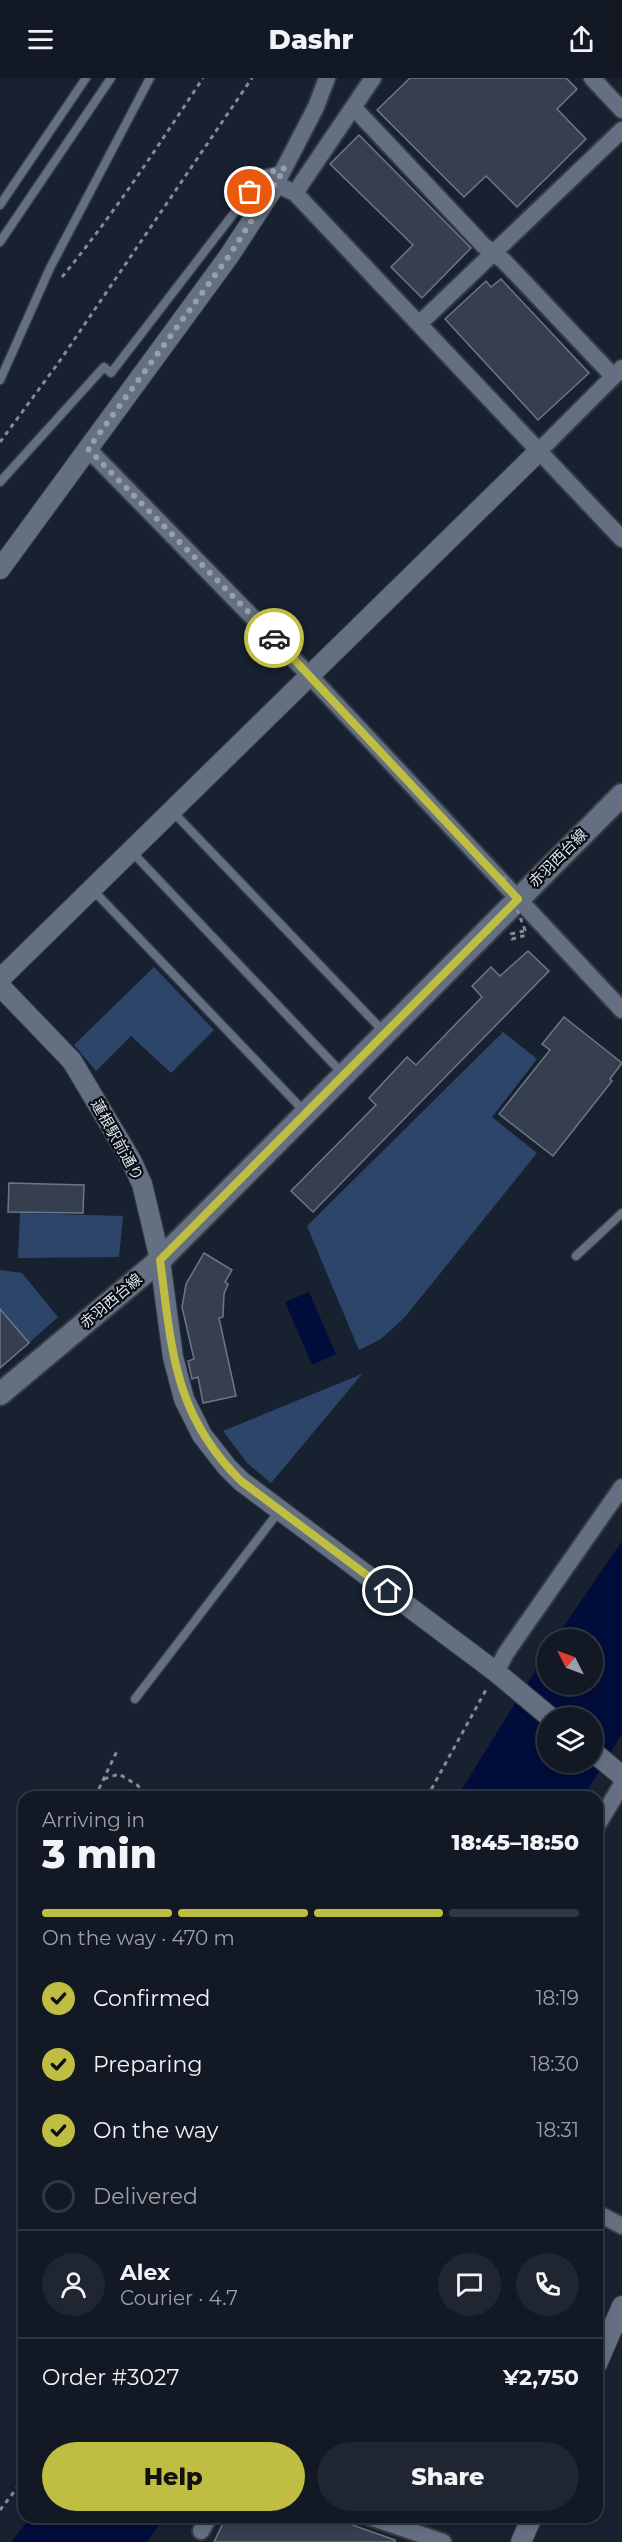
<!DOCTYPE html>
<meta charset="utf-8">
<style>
:root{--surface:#121924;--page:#1f2631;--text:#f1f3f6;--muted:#9ca0a6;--line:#313841;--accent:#bfbe42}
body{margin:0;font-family:Montserrat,"Noto Sans JP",sans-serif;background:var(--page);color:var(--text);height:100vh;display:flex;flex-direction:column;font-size:22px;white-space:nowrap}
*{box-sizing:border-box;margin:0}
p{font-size:20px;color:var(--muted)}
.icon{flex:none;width:33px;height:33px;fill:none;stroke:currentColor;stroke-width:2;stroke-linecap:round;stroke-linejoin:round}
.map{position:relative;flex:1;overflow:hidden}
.side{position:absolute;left:18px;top:1713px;width:585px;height:732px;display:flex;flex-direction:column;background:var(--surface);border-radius:18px;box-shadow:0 3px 9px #0003,0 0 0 2px var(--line)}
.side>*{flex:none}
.needle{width:39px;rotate:312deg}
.controls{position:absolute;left:537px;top:1551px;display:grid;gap:12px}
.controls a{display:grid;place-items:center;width:66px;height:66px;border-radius:50%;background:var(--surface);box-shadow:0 3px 9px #0003,0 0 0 2px var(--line);font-size:30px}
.pin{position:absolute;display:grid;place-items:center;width:51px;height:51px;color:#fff;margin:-26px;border:3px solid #fff;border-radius:50%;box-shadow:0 2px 6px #0007}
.courier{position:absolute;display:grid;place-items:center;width:60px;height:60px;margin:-30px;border:4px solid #bfbe42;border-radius:50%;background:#fff;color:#222;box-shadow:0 2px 8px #0007}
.head em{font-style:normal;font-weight:800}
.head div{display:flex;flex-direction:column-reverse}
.head{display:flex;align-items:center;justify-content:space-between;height:102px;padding:0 24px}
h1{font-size:39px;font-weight:800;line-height:45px}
.bar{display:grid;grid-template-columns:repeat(4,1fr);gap:9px 6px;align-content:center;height:72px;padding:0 24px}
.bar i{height:8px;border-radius:4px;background:var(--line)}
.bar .on{background:var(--accent)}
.bar p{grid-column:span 4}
.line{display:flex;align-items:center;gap:15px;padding:0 24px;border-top:2px solid var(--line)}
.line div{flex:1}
.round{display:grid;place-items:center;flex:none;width:63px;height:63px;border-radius:32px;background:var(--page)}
ol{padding:0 24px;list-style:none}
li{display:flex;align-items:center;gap:18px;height:66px}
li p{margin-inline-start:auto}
li .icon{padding:6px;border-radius:50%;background:var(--accent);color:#111;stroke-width:4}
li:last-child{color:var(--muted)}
li i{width:33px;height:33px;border:3px solid var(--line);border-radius:50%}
.cta{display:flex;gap:12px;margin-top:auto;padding:12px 24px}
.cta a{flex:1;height:69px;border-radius:36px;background:var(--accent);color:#111;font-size:24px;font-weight:800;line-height:69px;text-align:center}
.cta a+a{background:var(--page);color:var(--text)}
header{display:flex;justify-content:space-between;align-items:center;height:78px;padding:0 24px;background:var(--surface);font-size:27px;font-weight:800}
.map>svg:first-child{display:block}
</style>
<header><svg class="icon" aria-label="menu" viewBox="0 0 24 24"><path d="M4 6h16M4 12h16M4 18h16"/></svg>Dashr<svg class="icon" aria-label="share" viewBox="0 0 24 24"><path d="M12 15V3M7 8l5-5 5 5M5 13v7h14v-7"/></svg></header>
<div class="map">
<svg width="622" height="2464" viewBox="0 0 622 2464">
<rect width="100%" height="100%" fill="#182130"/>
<path fill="#2e456a" d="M154,889l60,63 -43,43 -40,-37 -35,35 -22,-26z
M503,954l34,27 -45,58 45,36 -132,164 -24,22 -22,11 -52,-124z
M20,1135l103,3 -4,41 -101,1z
M0,1192l22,3 36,44 -29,26 -29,-34z
M362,1296l-91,109 -24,-20 -24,-32z"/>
<path fill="#000d3a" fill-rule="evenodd" d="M309,1214l27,62 -24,11 -27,-63z
M622,1463v193l-39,63h-126l90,-145 1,32h44v-44l-37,-1zM548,1640h44v44h-44z
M31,2439h133l-17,25h-136z"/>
<path fill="#353f4f" stroke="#6b7788" stroke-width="1.5" d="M410,0h156l11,11 -20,20 29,30 -69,68 -31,-31 -22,21 -87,-87z
M359,57l112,113 -49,50 -31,-31 22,-22 -83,-81z
M501,201l88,94 -51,47 -93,-101 41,-38 5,6z
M528,873l21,20 -236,241 -22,-21 85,-86 -7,-7 38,-41 9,8 66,-68 -10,-11 19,-19 9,9z
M564,939l58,46 -12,16 2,2 -59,75 -54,-42 51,-64 -8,-6z
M9,1105l75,2 -1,28 -75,-1z
M204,1175l28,17 -7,12 3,2 -4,10 -1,23 -4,1 17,78 -33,7 -5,-26 -6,2 -4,-18 6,-2 -12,-52 4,-23z
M0,1231l29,34 -29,25z
M226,2439h104l65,23v2h-181z"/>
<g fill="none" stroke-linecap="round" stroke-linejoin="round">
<g stroke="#343b46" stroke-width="11">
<path id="service" d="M0,127l86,-127
M0,164l111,-164
M0,302l50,-112 100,-190
M0,404l104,-115 7,6 153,-199 19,-5
M172,733l213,222
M131,773l212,223
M92,811l213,223
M576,1178l46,-43
M135,1621l145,-189"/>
</g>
<g stroke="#343b46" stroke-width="20">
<path id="minor" d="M327,0l-11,29 -40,77 19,9 327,346
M592,0l30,32
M354,30l130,138 20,15 109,115
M295,115l78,-115
M419,246l203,-194
M88,371l221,226 313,335
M538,374l84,-84
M496,1594l10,-19 116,-166
M597,1748l25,-42
M597,2135l25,13
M370,2439l73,25
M201,2453l8,-14"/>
</g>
<g stroke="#343b46" stroke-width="22">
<path id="tertiary" d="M0,491l229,-313 47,-72
M0,901l538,-527
M0,908l72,75 59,99 11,24 7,29 11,47 13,97 11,42 18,36 25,32 14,14 255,191 55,46
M592,1673l30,25
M597,2286l25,-58
M521,2464l11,-25"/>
</g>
<g stroke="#343b46" stroke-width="26">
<path id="secondary" d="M0,1316l160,-134 462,-465"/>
</g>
<path stroke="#838b97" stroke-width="3" stroke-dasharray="4.5 4.5" stroke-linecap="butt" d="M62,199c52,-63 96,-131 141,-199
M0,364l59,-80 193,-284
M524,853l-13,3 1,5 15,-4
M104,1701l15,-5 18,11 13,12
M95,1719l22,-46
M427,1719l60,-109
M0,2432l24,-31"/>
<use href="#service" stroke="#647081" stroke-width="8"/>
<use href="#minor" stroke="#647081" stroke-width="16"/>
<use href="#tertiary" stroke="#647081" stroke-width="20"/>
<use href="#secondary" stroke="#647081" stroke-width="22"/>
<path stroke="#838b97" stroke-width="3" stroke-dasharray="4.5 4.5" stroke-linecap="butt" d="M504,798l21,54 -1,1"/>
</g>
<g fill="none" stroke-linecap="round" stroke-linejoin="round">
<path stroke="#979fab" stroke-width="6" stroke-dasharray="0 10.8" d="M250,114l14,-18 21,-6 -56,88 -141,193 186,189"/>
<path stroke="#bfbe42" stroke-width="8" d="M274,560l244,261 -358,361c12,89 13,154 81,221l147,110"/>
</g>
<g text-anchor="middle" stroke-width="4.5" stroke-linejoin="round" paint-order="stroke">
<g font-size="15" fill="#dce3ed" stroke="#070b11">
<text transform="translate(558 780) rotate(-45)" y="5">赤羽西台線</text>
<text transform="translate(117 1062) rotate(61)" y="5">蓮根駅前通り</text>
<text transform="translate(111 1223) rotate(-40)" y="5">赤羽西台線</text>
</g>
</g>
</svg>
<div class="controls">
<a><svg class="needle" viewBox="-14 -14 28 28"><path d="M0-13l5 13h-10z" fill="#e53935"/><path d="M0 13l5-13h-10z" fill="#9ca0a6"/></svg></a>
<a><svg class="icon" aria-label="layers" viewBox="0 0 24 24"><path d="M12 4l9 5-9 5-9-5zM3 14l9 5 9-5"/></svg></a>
</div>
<div class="pin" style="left:250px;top:114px;background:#ea580c"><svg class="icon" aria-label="bag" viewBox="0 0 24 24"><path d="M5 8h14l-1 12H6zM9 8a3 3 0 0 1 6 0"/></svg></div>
<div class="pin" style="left:388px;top:1513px;background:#1f2937"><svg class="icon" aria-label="home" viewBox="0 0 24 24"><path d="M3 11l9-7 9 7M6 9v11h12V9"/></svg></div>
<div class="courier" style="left:274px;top:560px"><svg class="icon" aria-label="car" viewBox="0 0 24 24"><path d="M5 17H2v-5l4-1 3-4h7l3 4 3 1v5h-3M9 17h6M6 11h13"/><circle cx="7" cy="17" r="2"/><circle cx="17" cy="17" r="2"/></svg></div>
<section class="side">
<div class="head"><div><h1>3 min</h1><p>Arriving in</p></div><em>18:45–18:50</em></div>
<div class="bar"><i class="on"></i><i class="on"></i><i class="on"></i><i></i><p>On the way · 470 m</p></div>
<ol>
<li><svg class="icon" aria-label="check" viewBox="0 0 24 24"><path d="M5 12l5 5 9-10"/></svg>Confirmed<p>18:19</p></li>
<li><svg class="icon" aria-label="check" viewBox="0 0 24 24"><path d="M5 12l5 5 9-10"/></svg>Preparing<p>18:30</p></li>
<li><svg class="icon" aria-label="check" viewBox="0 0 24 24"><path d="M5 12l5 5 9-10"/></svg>On the way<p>18:31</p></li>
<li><i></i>Delivered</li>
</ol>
<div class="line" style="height:108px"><a class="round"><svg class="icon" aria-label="person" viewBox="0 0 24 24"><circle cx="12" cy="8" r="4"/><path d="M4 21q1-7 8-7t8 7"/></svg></a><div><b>Alex</b><p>Courier · 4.7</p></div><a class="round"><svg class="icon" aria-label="chat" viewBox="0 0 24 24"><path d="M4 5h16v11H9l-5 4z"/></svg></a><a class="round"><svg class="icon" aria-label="phone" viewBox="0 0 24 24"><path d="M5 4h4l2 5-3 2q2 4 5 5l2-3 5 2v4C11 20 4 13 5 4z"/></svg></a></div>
<div class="line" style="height:78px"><div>Order #3027</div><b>¥2,750</b></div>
<div class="cta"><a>Help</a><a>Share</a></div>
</section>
</div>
